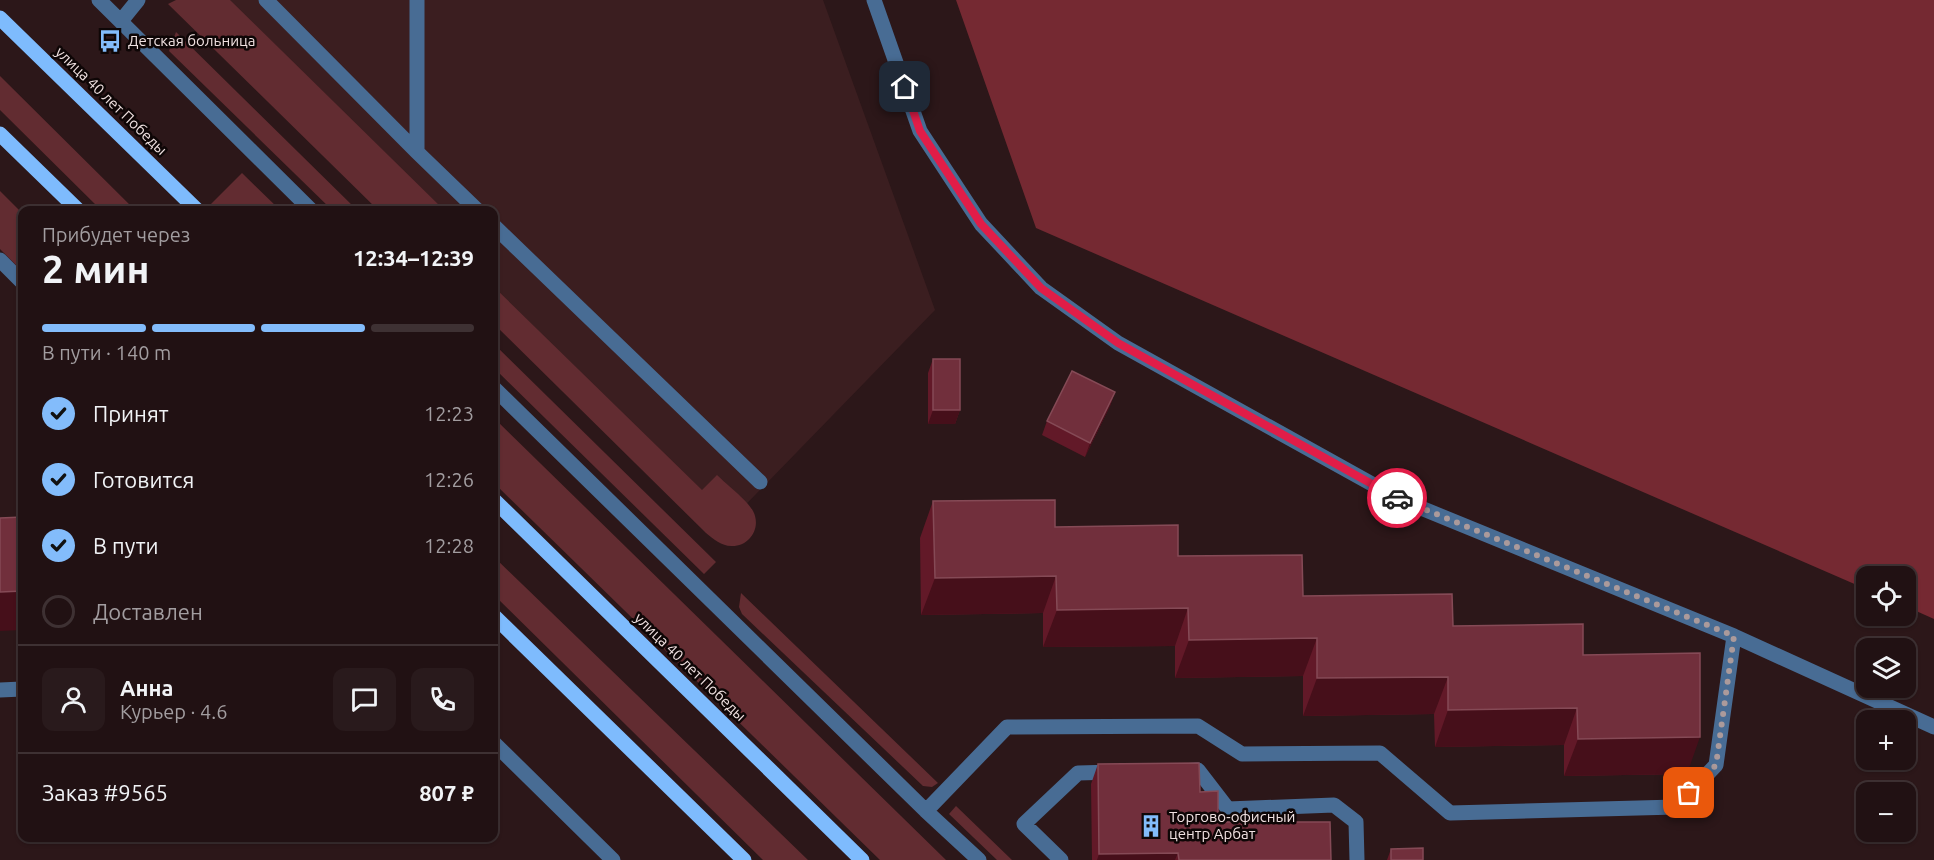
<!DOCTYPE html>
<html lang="ru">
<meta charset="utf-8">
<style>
:root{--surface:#211113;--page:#291a1c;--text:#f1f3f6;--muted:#a29da0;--line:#3e3133;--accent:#83bcfb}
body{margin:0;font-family:Ubuntu,sans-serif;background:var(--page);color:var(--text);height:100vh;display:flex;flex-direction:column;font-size:22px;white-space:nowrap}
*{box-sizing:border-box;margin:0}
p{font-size:20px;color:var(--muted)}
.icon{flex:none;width:33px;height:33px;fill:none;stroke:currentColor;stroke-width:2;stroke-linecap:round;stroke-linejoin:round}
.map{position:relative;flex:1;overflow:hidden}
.drawer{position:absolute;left:18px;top:206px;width:480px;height:636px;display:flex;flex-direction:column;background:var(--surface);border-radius:12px;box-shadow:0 2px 4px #0004,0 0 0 2px var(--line)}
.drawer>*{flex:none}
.tools{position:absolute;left:1856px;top:566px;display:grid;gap:12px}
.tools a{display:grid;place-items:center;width:60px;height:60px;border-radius:12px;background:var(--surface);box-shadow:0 2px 4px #0004,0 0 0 2px var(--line);font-size:30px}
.pin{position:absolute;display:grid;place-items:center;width:51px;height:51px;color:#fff;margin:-26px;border-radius:12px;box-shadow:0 3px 9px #0006}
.courier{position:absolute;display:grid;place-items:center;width:60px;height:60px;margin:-30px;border:4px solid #e11d48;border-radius:50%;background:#fff;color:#222;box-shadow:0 2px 8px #0007}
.headline em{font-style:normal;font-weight:700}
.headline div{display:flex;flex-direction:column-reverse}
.headline{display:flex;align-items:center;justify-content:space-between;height:102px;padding:0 24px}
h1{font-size:39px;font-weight:700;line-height:45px}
.bar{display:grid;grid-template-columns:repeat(4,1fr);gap:9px 6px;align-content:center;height:72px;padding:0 24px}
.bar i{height:8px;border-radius:4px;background:var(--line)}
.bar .on{background:var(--accent)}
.bar p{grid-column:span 4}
.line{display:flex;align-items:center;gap:15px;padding:0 24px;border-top:2px solid var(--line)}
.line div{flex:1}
.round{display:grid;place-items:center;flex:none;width:63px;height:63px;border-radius:12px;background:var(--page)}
ol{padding:0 24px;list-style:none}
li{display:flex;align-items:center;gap:18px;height:66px}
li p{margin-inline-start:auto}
li .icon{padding:6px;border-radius:50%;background:var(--accent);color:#111;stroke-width:4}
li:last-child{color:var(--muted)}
li i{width:33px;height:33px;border:3px solid var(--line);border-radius:50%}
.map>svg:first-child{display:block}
</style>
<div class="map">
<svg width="1934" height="860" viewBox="0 0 1934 860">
<rect width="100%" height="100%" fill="#2c1719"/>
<path fill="#3b1e20" d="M184,0h639l112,310 -211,217 -230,-225v-92h-95z"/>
<path fill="#622c31" d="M176,0h54l214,210h-66l-210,-206z
M176,32l181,178h-25l-163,-159z
M0,76l135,134h-34l-101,-100z
M242,173l38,37h-67l-4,-4z
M0,191l22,22v58l-22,-22z
M494,287l208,203 15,-15c10,10 30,25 36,36 9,17 -4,36 -22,35 -9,0 -18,-7 -25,-13l-212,-209z
M494,344l222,218 -12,12 -210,-206z
M494,418l452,442h-66l-386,-377z
M494,557l314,303h-45l-269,-265z
M741,593l197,190 -6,4 -9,-1 -181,-172 -3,-7z
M956,806l56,54h-15l-48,-46z"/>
<path fill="#752932" d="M956,0h978v619l-29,-13v-30h-39v13l-830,-361z"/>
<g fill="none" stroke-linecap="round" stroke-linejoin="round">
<path stroke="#486c94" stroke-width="15" d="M99,0l212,210
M266,0l151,152 60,58
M874,0l46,131 61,93 60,64 77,55 281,156 335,137 200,91
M121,21l17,-21
M417,152v-152
M494,226l266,256
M0,260l22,22
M494,388l432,423 53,49
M0,690l22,-1
M494,743l119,117
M1180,771l18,-1 30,39 106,-4 22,17 1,38
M926,811l81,-84 191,-1 44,28 138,-1 70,60 226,-6 40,-42 18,-129
M1061,860l-37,-36 54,-51 36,-1"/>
<path stroke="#7ebbfd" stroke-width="15" d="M0,18l197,192
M0,134l78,76
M494,500l368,360
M494,616l250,244"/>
</g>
<path fill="#621928" d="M933,359l27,51 -5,14h-27v-51z
M1115,392l-5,14 -25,51 -43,-22 5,-14z
M933,501l122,26 123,29 125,40 150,30 130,29 104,119 -123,2v-31l-129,2 -1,-33 -131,2v-40l-128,2v-32l-132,1v-34l-122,2 -1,-77z
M1098,764l102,28 18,30 113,38h-239l-1,-76z
M1391,849l32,11h-36z"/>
<path fill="#460f1a" d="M1115,392l-5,14 -25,51 5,-14z
M933,410h27l-5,14h-27z
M1056,576l-13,37 -122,2 14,-37z
M22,591v39l-22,1v-39z
M1188,608l-13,38 -132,1 14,-37z
M1317,638l-14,38 -128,2 14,-38z
M1448,677l-14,37 -131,2 14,-38z
M1577,708l-13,37 -129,2 13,-37z
M1700,737l-13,37 -123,2 14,-37z
M1178,853l-3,7h-78l2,-6z"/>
<path fill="#712f3c" stroke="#854a56" stroke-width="1.5" d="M933,359h27v51h-27z
M1072,371l43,21 -25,51 -43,-22z
M1055,500v27l123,-2v31l124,-1 1,41 149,-2 1,32 130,-2v31l117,-2v84l-122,2 -1,-31 -129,2v-33l-131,1v-40l-128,2 -1,-32 -131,2 -1,-34 -121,2 -2,-77z
M22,517v74l-22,1v-74z
M1199,763l1,29 18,-1v31h112l1,38h-152l-1,-7 -79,1 -1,-90z
M1423,848v12h-32v-11z"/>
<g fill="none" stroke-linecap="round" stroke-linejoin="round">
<path stroke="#ab9a9b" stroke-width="6" stroke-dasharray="0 10.8" d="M1397,498l337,138 -18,129 -27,28"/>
<path stroke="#e11d48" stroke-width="8" d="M905,87l15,44 61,93 60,64 77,55 279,155"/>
</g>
<defs>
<g id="bus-bare" transform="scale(1.8)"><path d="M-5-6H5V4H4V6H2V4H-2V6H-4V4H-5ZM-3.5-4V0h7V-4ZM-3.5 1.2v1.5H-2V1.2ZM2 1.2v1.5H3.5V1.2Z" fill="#83bcfb" stroke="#0e0606" stroke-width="2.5" paint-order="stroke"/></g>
<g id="building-bare" transform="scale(1.8)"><path d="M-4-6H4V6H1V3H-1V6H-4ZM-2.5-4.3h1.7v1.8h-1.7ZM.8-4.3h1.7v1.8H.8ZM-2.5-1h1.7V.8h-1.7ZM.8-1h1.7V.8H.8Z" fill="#83bcfb" stroke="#0e0606" stroke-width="2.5" paint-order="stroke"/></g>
</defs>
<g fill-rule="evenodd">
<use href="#bus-bare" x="110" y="41"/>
<use href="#building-bare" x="1151" y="826"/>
</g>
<g text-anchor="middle" stroke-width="5" stroke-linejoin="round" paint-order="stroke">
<g font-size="15" fill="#f0e1e1" stroke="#0e0606" text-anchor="start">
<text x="128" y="46">Детская больница</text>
<text x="1169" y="822">Торгово-офисный<tspan x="1169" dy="17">центр Арбат</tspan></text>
</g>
<g font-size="15" fill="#f0e1e1" stroke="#0e0606">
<text transform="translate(111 101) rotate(44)" y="5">улица 40 лет Победы</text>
<text transform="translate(690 667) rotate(44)" y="5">улица 40 лет Победы</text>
</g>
</g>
</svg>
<div class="tools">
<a><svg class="icon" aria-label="locate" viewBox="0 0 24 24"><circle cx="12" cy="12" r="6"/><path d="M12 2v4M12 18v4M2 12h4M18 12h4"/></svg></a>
<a><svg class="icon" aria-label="layers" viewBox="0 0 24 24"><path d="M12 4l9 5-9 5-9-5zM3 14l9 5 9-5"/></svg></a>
<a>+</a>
<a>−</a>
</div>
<div class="pin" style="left:1689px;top:793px;background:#ea580c"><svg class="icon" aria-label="bag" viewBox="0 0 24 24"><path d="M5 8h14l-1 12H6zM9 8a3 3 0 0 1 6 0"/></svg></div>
<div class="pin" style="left:905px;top:87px;background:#1f2937"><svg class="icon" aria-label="home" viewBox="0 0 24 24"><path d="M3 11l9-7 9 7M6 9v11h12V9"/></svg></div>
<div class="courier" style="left:1397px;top:498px"><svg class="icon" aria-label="car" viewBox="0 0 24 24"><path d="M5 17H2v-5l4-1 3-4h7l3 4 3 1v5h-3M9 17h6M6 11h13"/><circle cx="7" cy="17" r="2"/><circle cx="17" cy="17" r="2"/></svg></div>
<section class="drawer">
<div class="headline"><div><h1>2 мин</h1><p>Прибудет через</p></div><em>12:34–12:39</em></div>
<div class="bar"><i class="on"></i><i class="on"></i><i class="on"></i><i></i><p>В пути · 140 m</p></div>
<ol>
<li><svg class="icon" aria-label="check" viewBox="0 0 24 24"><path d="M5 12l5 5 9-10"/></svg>Принят<p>12:23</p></li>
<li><svg class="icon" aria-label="check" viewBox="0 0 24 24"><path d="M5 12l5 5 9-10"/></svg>Готовится<p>12:26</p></li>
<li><svg class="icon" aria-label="check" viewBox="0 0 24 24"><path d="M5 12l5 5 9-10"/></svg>В пути<p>12:28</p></li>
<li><i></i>Доставлен</li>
</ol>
<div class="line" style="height:108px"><a class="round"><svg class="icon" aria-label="person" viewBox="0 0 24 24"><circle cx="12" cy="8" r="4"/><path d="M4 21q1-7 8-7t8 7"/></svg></a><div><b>Анна</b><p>Курьер · 4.6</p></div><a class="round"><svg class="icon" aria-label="chat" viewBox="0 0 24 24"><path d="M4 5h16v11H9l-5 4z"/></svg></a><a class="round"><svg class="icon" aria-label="phone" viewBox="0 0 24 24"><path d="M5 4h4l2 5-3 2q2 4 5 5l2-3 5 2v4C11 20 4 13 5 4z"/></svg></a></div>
<div class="line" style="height:78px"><div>Заказ #9565</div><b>807 ₽</b></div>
</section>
</div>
